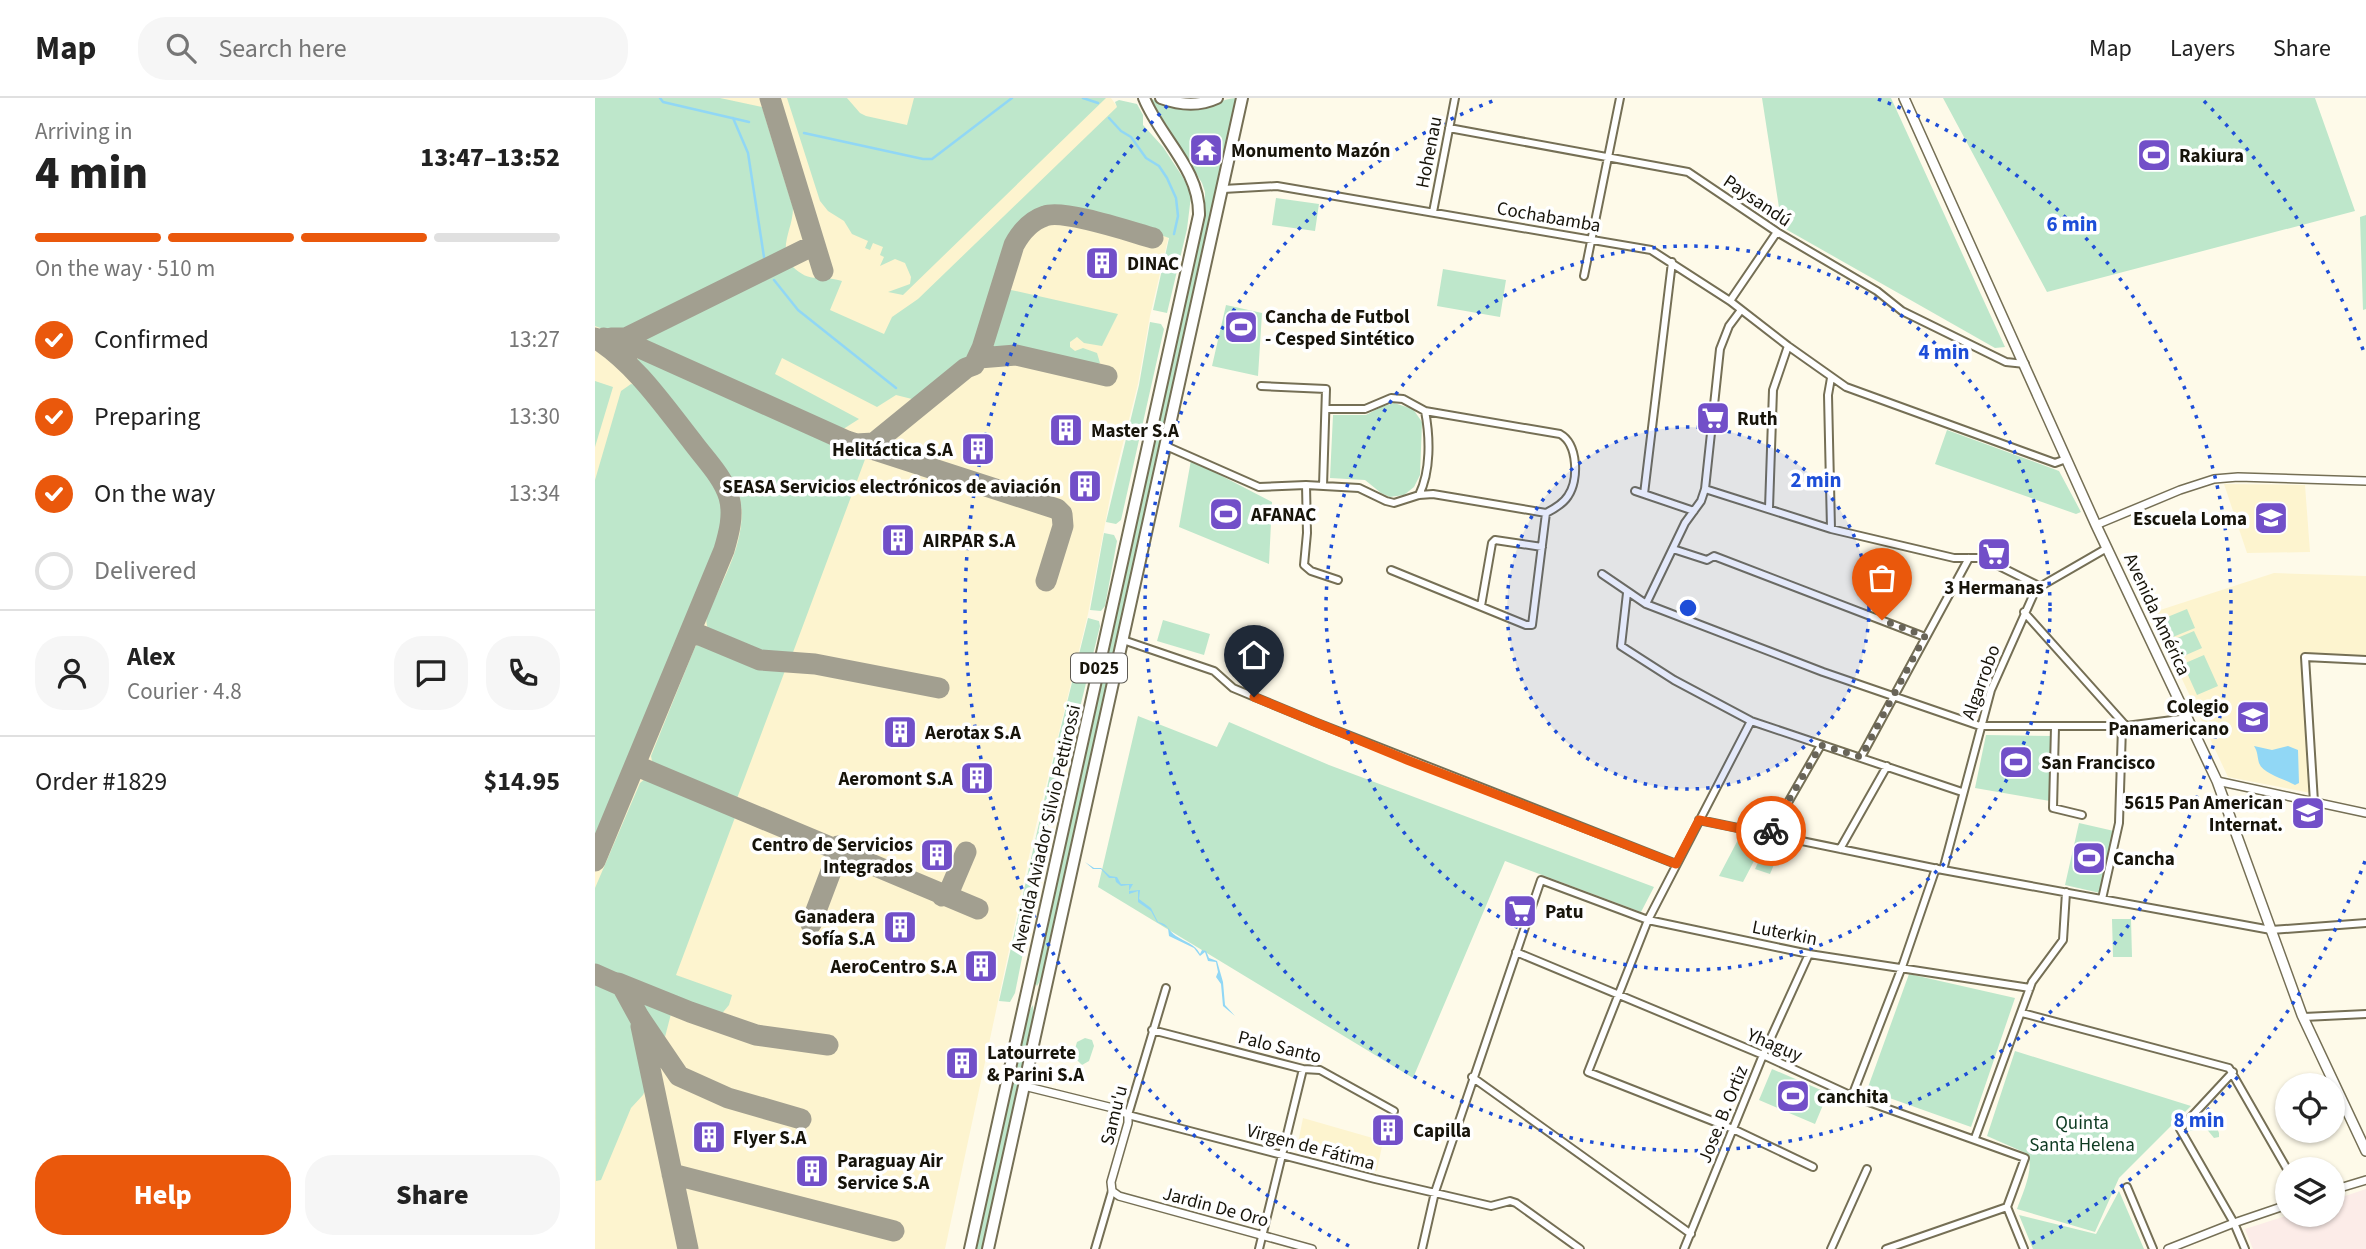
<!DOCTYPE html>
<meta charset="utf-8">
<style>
:root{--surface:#fff;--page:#f6f6f6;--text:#222;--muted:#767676;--line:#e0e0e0;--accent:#ea580c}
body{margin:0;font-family:"Source Sans 3",sans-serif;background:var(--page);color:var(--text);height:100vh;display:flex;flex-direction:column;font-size:26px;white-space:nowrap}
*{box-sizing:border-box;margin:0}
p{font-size:23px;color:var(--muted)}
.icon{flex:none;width:38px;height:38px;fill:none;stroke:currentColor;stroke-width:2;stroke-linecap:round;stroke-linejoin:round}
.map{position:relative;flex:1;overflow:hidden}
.details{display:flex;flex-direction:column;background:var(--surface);width:595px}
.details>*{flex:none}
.controls{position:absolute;left:1680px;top:975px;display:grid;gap:14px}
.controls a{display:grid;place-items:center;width:70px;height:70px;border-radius:50%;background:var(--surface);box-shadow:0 2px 5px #0004;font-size:35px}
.pin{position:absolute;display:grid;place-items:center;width:60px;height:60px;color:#fff;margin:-72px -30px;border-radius:50% 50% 50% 0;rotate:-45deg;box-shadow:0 0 7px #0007}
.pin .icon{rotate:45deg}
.courier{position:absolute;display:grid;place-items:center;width:70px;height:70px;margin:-35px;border:5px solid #ea580c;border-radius:50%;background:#fff;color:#222;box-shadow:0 2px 9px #0007}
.headline em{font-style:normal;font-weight:800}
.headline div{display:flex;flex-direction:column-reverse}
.headline{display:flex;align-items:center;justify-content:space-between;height:119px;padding:0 35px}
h1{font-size:46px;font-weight:800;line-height:52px}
.bar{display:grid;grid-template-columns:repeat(4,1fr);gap:10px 7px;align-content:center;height:84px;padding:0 35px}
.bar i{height:9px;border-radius:5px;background:var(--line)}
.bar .on{background:var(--accent)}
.bar p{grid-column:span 4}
.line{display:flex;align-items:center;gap:18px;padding:0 35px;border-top:2px solid var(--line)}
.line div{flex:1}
.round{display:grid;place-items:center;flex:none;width:74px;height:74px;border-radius:28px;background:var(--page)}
ol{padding:0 35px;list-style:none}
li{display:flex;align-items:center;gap:21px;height:77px}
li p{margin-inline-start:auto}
li .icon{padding:7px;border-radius:50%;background:var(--accent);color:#fff;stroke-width:4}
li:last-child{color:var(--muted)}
li i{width:38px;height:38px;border:4px solid var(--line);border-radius:50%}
.primary-button{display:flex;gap:14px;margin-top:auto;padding:14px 35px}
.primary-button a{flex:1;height:80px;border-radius:28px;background:var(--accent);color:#fff;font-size:28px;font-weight:800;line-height:80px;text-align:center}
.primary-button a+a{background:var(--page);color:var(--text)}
header{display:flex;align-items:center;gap:42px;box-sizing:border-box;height:98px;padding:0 35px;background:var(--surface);border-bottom:2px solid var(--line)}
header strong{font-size:33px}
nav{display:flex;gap:38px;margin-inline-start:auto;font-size:24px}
.search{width:490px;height:63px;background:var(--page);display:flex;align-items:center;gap:18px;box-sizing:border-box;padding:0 24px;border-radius:28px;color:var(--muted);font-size:26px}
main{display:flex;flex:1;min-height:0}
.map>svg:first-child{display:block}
</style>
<header>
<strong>Map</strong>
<div class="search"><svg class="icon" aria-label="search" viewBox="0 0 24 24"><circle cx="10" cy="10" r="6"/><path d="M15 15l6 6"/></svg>Search here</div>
<nav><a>Map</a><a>Layers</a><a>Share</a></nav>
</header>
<main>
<section class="details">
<div class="headline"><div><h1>4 min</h1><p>Arriving in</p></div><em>13:47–13:52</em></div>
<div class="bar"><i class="on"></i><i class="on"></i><i class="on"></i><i></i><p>On the way · 510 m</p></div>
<ol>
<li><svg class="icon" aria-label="check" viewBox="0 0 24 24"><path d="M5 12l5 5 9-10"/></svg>Confirmed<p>13:27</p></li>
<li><svg class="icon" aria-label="check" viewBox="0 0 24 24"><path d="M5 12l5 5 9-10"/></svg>Preparing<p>13:30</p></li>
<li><svg class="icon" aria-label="check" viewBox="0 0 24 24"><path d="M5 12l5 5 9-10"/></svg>On the way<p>13:34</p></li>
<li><i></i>Delivered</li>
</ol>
<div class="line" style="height:126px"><a class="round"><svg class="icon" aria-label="person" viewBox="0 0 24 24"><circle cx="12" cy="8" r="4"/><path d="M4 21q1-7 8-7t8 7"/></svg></a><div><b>Alex</b><p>Courier · 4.8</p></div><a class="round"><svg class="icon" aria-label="chat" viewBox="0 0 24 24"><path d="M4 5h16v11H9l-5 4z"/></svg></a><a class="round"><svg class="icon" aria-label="phone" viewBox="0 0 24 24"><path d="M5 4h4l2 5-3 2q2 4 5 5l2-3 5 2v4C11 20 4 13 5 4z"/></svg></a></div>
<div class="line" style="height:91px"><div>Order #1829</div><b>$14.95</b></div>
<div class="primary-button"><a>Help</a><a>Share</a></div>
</section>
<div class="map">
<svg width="1771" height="1151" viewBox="0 0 1771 1151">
<rect width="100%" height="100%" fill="#fefae9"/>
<path fill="#fdf4cf" d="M0,0h516l20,28 39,105 -20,85 -12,68 -26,103 -24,127 -55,224 -88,411h-350z
M1629,386l81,1 5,67 -63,1z
M1679,475l92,3v80l-64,-2 9,139 -83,-16 -77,-164z
M708,1020l80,23 -6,30 -80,-23z"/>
<path fill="#fcece8" d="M1771,1091v60h-113l-8,-20 44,-14 44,-1v-14z"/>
<path fill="#bee7cb" d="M0,0h125l42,9 31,101c0,17 -9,29 -7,46l-6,5 -151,75 -16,-1 -18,-7z
M192,0h60l13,15 6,3 41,9 7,-27h192l-203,197 -15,-3 22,-8 1,-7 -6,-14 -10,-4 -15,7 4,-9 -4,-2 3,-8 -10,-4 -3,7 -5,-2 3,-7 -16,-7 -8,-13 -16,-10 -8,-10z
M555,0c17,10 36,15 56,9 12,-4 20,-9 33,-9l-194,874 -8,14 -3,-5 1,-11 170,-757v-21l-3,-9z
M1167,0h129l114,249 -10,1 -213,-121z
M1348,0h372l40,113 -308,81z
M524,2l18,4 6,11v10l20,22 21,32 7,17 -4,33 -20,84 -14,-3 16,-72 -31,-11 -88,-21 -26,15 -16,25 -37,111 -55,43 -20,-5 -19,12 -95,-49 -7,16 84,45 -22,14 -191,-89 1,-7 4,-3 141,-68c19,19 29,8 50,15l-12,29 54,24 8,-17 26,-18 199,-192 -2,-5z
M681,100l43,6 -4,27 -43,-6z
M1771,117v94l-3,1 -3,-93z
M848,171l63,11 -6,37 -63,-11z
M416,192l107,24 -16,32 -18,-3 -7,-6 -7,5v5l5,4 8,-3 14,5 3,10 -6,3 -74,-15h-28l14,-57z
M631,207l36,8 -4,63 -46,-10z
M555,224l11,2 3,5 -43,191 -5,4 -10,-2 33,-137z
M45,257l8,1 199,91 20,7 -75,201c-21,0 -93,-6 -85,-39 18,-42 51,-93 25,-138l-93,-114 -2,-4z
M0,283l18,6 -18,60z
M36,286l11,3 6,5 71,96c9,22 6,41 -1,63l-123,294v-365l26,-89z
M799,305l19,6 9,13 -2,53 -6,12 -10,8 -14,2 -9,-4 -16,-13 -35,-2 3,-63h33l15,-8z
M1352,332l112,41 22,41 -5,2 -141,-50z
M596,362l81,42 -3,62 -90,-37z
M509,435l10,2 3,6 -12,65 -4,5 -11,-1z
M1592,511l8,19 -27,11 -8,-19z
M493,520l11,3 1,5 -26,106 -5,10 -12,1z
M568,522l47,14 -6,21 -47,-14z
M1599,533l8,17 -25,11 -7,-18z
M106,543l54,21 31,6 -50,133 -76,-32 -8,-8 -1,-5 44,-109z
M1609,557l14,31 -21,9 -14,-31z
M543,618l79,31 12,-25 100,43 325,122 -13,25 -136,-51 -92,217 -315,-191z
M1391,637l67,1 -3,65 -75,-13z
M460,654l6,2 4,8 -12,39 -38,192 -5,9 -11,-1z
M60,679l82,35 -61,163 56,20 -3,10 -10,12 -124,-50v-79l45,-105 6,-5z
M1484,725l35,8 -14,62 -35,-8z
M1145,738l24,6 -21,40 -24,-6z
M1172,746l14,4 -11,26 -15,-5z
M1517,821h19l1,38h-19z
M1314,876l106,24 -44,129 -104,-37z
M0,882l26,12 16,25 11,66 -5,12 -12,13 -30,72 -5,1z
M45,898l32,14 -7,27 -28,-37z
M438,907l1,15 -51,229h-9l53,-235z
M490,940l7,2 2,6 -5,15 -7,4 -9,-9 4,-14z
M1420,953l176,55 -72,72 -24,54 -78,-23c5,-15 17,-38 11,-55l-41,-18z
M1177,971l56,24 -13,31 -56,-24z
M1606,1015l4,6 9,2 5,12v4l-5,1 -9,-11 -15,4 2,-6 6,-3 -2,-7z
M1524,1093l25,58h-111l-14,-34 77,19z"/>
<path fill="#91d7f5" d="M1659,648l18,4 16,-4 10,4 1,33 -4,2c-10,-6 -32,-11 -36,-22 -2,-7 -1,-11 -5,-17z
M490,764l9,6h7l9,8 7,1 4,7h12l-4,7 11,-1 -1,9 12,9 7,14c11,2 10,9 18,14 9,6 19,8 24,18l2,-4 4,1 3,7 8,3 6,21 2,23 10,11 -12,-10 -2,-22 -5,-7 2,-5 -2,-10 -8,-1 -3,-9 -5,4 -6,-8 -25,-12 -1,-8 -11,-6 -6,-11 -13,-9v-11l-9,3v-9l-8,1 -5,-4 -1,-4h-6l-8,-9h-8z"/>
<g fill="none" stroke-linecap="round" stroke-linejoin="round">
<path stroke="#91d7f5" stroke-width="2.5" d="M65,0l3,4 86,20
M488,0l15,5
M138,20l15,35 16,104
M514,20l12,13 10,6 15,21 13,8 8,12 9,20 2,18 -4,18
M209,35l119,26h9l80,-61
M179,182l24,30 98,78"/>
<path stroke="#a29f90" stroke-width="21" d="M175,0l53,173
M0,240c41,26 69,68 99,106 12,16 29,33 35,53 5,18 0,36 -5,53l-129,311
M9,240l38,11 205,92 210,68 5,5 1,12 -17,55
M16,240h15l188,-93
M384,260l37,-3 91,21
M261,346l18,-1 92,-75 8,-3 8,-17 32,-103c7,-13 16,-24 31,-29 19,-7 86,16 108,22
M93,540l4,-3h8l60,25 55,4 124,24
M49,671l334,140
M347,798l7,-4 17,-40
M216,826l25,-66 7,-5 -5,-7
M0,876l27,12 17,31 40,59 49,22 73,21
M23,885l72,29 66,23 72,10
M46,928l47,223
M77,1076l222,57"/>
<g stroke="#756f55" stroke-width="10">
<path id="minor" d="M854,30l239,44 89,60 100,59 25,20 104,51 19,2
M628,91l54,-3 374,64 79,51 58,45 58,41 209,76 11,-4
M838,114l22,-114
M989,178l36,-178
M1135,203l47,-69
M666,288l65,3 -3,97
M571,348l93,41 47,-2 53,3 27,13 8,2 25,-8 14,-1 113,19c8,-4 17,-9 22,-17 11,-16 10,-52 -8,-62l-135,-23 -22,-12 -12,-1 -26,11h-39
M711,387l1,48 -3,32 7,6 27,9
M1110,391l126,40 123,29h29l56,28
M1040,393l59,20
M1049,396l28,-232
M824,397c12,-24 11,-58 6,-84
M1174,410l4,-118 15,-44
M1236,431l-3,-134 3,-17
M1078,451l34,11 7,-4 211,81
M796,472l135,55h6l14,-112
M1007,476l44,30 177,68 157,54h146l62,-8
M1032,495l-6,53 53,34 77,41 211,71
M1051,506l39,-81 16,-22 4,-12 15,-140 9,-23 12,-16
M886,508l11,-63 3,-3 47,7
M1429,514l102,114
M528,542l91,31 19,17 82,34 361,142
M1156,623l-103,199 -60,152 145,57 80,38
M1460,629l-2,81 29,7
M1266,659l108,-199
M1719,704l-9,-145 61,3
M1104,722l244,50 328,60 95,-7
M1175,736l51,-89
M1245,751l47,-83
M1348,772l48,-180 45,-101 71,-41
M1507,801l17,-76 3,-96
M921,854l247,103 89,41 173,62 -18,49 17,42
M571,890l-38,127 247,64 116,27 19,-5 6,2 64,46
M1427,915l207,55 58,101
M1709,919l62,-3
M557,932l151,39 17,1 74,41
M1638,974l-53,57 54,94 11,26
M877,979l219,157
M1257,998l50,-129 34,-99
M1380,1040l57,-156 31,-42 3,-48
M1532,1089l26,62
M500,1151l17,-58
M664,1151l44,-180
M827,1151l13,-57 106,-312 107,40 161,34 221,34
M1089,1151l79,-194 46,-101
M1236,1151l36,-80
M1291,1151l121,-42"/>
</g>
<g stroke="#756f55" stroke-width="10">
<path id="tertiary" d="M1501,427l84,-35 34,-11 24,-2 128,4
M1622,683l149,32
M429,988l97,24 7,5v8l-17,59 1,9 7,5 193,53
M1738,1092l33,-10
M1573,1151l66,-26 53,-18"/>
</g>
<g stroke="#756f55" stroke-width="12">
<path id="secondary" d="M1309,0l192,427 121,256 85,234 64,136"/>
</g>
<g stroke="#756f55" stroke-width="14">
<path id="motorway" d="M566,0c19,7 37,9 56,0
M375,1151l229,-1034c1,-46 -39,-77 -55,-117
M393,1151l254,-1151"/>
</g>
<use href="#minor" stroke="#fff" stroke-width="6"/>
<use href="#tertiary" stroke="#fff" stroke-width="7"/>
<use href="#secondary" stroke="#fff" stroke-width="9"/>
<use href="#motorway" stroke="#fff" stroke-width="10"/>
</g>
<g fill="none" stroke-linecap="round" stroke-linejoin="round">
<path stroke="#686458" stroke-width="7" stroke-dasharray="0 12.6" d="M1176,733l50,-86 40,12 64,-121 -43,-16"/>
<path stroke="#ea580c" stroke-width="9" d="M659,599l153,63 269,104 23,-44 71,15 1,-4"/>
</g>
<circle cx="1093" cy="510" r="181" fill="#1d4ed8" fill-opacity=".12"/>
<g fill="none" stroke="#1d4ed8" stroke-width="3.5" stroke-dasharray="3.5 7">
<circle cx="1093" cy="510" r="181"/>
<circle cx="1093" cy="510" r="362"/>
<path d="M1283 1A543 543 0 1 1 903 1"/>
<path d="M1770 763A723 723 0 0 1 1432 1148M754 1148A723 723 0 0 1 577 3M1609 3A723 723 0 0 1 1770 257"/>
</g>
<defs>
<g id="temple-square" transform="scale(1.75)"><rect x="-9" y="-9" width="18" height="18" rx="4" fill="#724fc8" stroke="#fff"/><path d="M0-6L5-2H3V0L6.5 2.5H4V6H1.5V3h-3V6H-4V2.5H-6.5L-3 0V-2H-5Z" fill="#fff"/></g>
<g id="stadium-square" transform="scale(1.75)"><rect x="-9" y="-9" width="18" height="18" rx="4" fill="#724fc8" stroke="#fff"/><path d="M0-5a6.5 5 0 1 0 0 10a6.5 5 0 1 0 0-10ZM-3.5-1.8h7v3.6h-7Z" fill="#fff"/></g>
<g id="building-square" transform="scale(1.75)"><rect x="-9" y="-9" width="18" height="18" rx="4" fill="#724fc8" stroke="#fff"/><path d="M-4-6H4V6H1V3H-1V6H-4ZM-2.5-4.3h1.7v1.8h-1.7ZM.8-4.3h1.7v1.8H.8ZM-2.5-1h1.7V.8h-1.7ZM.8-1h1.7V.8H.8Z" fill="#fff"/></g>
<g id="supermarket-square" transform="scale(1.75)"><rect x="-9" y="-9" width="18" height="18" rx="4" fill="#724fc8" stroke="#fff"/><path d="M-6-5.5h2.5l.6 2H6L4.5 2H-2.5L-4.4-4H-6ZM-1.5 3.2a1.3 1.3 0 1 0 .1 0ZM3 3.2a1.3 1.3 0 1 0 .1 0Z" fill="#fff"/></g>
<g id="school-square" transform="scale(1.75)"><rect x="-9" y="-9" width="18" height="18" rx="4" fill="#724fc8" stroke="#fff"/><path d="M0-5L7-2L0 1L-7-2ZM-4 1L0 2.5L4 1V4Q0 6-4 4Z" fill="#fff"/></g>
</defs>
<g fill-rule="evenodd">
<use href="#temple-square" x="611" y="52"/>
<use href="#stadium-square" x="1559" y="57"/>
<use href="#building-square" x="507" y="165"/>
<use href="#stadium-square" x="646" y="229"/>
<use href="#supermarket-square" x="1118" y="320"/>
<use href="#building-square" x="471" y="332"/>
<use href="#building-square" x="383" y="351"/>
<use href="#building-square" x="490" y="388"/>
<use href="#stadium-square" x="631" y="416"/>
<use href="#school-square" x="1676" y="420"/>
<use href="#building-square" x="303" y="442"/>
<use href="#supermarket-square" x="1399" y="456"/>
<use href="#school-square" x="1658" y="619"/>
<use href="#building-square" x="305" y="634"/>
<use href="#stadium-square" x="1421" y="664"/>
<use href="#building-square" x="382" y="680"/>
<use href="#school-square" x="1713" y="715"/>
<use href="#building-square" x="342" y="757"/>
<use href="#stadium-square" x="1494" y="760"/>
<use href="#supermarket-square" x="925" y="813"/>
<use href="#building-square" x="305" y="829"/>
<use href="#building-square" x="386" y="868"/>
<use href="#building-square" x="367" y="965"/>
<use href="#stadium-square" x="1198" y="998"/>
<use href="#building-square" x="793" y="1032"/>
<use href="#building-square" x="114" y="1039"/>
<use href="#building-square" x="217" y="1073"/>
</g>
<g text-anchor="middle" stroke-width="7" stroke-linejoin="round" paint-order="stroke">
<rect fill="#fff" stroke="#5d5a54" stroke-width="2" x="476" y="555.5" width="56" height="29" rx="5"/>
<g font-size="18" font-weight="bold" fill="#17140a">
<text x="504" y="576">D025</text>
</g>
<g font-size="19" font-weight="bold" fill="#17140a" stroke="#fff" text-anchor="start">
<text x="636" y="59">Monumento Mazón</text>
<text x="1584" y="64">Rakiura</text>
<text x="532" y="172">DINAC</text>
<text x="670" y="225">Cancha de Futbol<tspan x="670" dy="22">- Cesped Sintético</tspan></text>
<text x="1142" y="327">Ruth</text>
<text x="496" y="339">Master S.A</text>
<text x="358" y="358" text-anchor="end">Helitáctica S.A</text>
<text x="466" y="395" text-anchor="end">SEASA Servicios electrónicos de aviación</text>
<text x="656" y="423">AFANAC</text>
<text x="1652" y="427" text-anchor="end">Escuela Loma</text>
<text x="328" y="449">AIRPAR S.A</text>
<text x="1399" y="496" text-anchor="middle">3 Hermanas</text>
<text x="1634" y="615" text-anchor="end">Colegio<tspan x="1634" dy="22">Panamericano</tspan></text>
<text x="330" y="641">Aerotax S.A</text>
<text x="1446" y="671">San Francisco</text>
<text x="358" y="687" text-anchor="end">Aeromont S.A</text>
<text x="1688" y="711" text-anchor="end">5615 Pan American<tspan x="1688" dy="22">Internat.</tspan></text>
<text x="318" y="753" text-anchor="end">Centro de Servicios<tspan x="318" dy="22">Integrados</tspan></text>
<text x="1518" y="767">Cancha</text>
<text x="950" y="820">Patu</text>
<text x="280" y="825" text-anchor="end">Ganadera<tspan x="280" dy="22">Sofía S.A</tspan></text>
<text x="362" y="875" text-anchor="end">AeroCentro S.A</text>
<text x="392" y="961">Latourrete<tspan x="392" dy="22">&amp; Parini S.A</tspan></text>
<text x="1222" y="1005">canchita</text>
<text x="818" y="1039">Capilla</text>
<text x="138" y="1046">Flyer S.A</text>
<text x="242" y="1069">Paraguay Air<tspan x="242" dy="22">Service S.A</tspan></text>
</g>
<g font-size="19" fill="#17140a" stroke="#fff">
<text transform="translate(833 54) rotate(-79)" y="7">Hohenau</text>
<text transform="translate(1163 102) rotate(34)" y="7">Paysandú</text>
<text transform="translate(954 118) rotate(10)" y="7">Cochabamba</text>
<text transform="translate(1563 516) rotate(65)" y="7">Avenida América</text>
<text transform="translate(1385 584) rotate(-70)" y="7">Algarrobo</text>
<text transform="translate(450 730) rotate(-77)" y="7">Avenida Aviador Silvio Pettirossi</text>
<text transform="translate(1190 834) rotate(11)" y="7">Luterkin</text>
<text transform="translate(1180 946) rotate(23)" y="7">Yhaguy</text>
<text transform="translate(685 948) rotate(14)" y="7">Palo Santo</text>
<text transform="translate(1127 1016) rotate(-68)" y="7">Jose. B. Ortiz</text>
<text transform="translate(518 1017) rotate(-76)" y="7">Samu'u</text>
<text transform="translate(716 1048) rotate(15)" y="7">Virgen de Fátima</text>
<text transform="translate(621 1108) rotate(15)" y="7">Jardin De Oro</text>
</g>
<g font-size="19" fill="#0d3a21" stroke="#fff">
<text x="1487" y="1031">Quinta<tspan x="1487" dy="22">Santa Helena</tspan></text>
</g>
</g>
<circle cx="1093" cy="510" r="10" fill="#1d4ed8" stroke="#fff" stroke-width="3.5"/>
<g font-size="21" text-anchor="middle" font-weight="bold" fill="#1d4ed8" stroke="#fff" stroke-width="7" stroke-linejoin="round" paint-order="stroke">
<text x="1477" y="133">6 min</text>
<text x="1349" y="261">4 min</text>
<text x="1221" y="389">2 min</text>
<text x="1604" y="1029">8 min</text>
</g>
</svg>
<div class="controls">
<a><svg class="icon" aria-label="locate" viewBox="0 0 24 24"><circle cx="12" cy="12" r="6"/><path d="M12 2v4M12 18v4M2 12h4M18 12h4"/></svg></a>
<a><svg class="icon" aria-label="layers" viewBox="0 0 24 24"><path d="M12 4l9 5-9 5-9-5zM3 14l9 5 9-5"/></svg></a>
</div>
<div class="pin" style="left:1287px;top:522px;background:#ea580c"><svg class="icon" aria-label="bag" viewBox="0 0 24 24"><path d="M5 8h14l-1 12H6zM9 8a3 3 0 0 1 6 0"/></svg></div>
<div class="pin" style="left:659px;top:599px;background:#1f2937"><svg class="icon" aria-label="home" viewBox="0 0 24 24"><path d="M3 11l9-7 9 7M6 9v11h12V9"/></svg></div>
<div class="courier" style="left:1176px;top:733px"><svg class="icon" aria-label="bike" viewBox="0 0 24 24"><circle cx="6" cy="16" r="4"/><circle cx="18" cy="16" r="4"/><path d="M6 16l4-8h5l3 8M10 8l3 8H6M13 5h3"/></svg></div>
</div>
</main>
